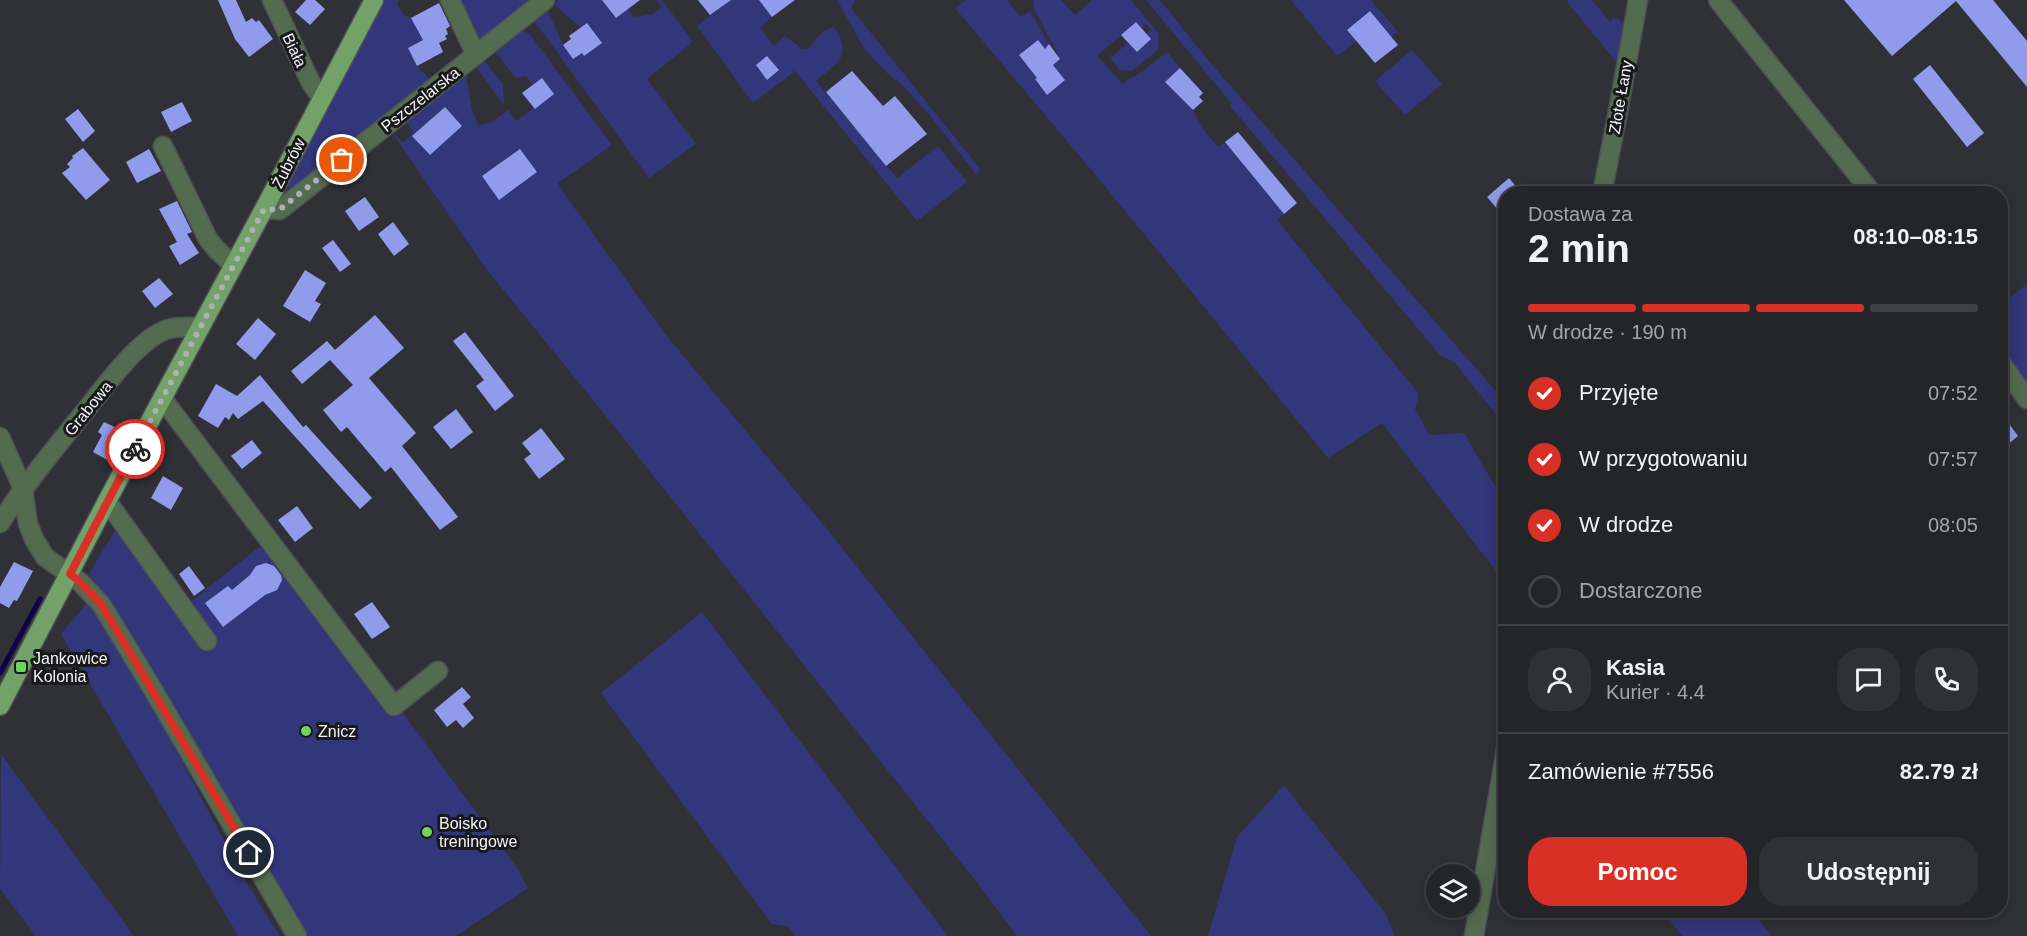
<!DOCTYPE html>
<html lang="pl">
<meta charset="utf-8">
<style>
:root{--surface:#242529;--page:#303135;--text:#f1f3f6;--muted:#a3a5a8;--line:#414246;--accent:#d93025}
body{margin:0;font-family:Helvetica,sans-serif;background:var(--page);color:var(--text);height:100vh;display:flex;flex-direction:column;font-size:22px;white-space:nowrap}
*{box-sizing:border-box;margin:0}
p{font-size:20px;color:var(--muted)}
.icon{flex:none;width:33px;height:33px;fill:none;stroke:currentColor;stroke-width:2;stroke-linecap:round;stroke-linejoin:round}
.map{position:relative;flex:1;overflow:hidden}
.sheet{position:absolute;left:1498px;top:186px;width:510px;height:732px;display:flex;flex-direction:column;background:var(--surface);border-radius:24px;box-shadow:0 3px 15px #0003,0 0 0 2px var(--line)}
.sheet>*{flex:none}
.buttons{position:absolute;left:1426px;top:864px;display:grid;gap:12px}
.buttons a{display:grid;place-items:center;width:54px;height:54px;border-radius:50%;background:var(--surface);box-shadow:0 3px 15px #0003,0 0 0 2px var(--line);font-size:30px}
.pin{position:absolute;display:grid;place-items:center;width:51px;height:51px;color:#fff;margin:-26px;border:3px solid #fff;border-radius:50%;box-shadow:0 2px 6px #0007}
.courier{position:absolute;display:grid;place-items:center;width:60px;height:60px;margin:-30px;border:4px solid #d93025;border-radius:50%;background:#fff;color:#222;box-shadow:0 2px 8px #0007}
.summary em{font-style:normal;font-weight:800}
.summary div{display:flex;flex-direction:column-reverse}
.summary{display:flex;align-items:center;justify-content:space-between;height:102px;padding:0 30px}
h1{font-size:39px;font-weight:800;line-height:45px}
.bar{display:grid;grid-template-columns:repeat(4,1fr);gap:9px 6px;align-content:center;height:72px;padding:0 30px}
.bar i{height:8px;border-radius:4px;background:var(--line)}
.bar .current{background:var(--accent)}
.bar p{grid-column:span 4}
.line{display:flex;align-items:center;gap:15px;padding:0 30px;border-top:2px solid var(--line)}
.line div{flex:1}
.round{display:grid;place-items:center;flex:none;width:63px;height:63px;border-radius:24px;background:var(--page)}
ol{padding:0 30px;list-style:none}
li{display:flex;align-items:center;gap:18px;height:66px}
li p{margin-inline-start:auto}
li .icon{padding:6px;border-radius:50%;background:var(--accent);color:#fff;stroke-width:4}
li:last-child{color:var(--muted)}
li i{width:33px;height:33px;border:3px solid var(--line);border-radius:50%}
.primary-button{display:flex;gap:12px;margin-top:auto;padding:12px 30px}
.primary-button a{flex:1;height:69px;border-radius:24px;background:var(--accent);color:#fff;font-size:24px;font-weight:800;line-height:69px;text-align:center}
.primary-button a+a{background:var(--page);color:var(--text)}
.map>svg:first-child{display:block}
</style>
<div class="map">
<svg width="2027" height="936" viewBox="0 0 2027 936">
<rect width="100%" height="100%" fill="#303137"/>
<path fill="#32367a" d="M384,0h15l-2,5 8,11 6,2 12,22 -15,8 9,18 13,13 -127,101 -7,10 -11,-3z
M460,0h69l-52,41z
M559,0h43l15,18 11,-9 6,8 19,-3 9,-7 -5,-7h5l31,42 -46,37 49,65 -47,34 -114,-156 -1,-2 10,-8 5,1 14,32 10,14 9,-6 2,3 3,-33 -6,5 -27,-24z
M730,0h29l13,17 -12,10 14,19 11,-10 17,13 7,-1 14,-17 11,-4c20,30 3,35 -18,54l81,97 41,-32 29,36 -50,39 -126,-155 3,6 -41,31 -56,-77z
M837,0h18l-4,8 130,162 -5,4 -49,-62 -25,-27 -15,-12 -23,-25z
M966,0h41l14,17 9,-6 19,33 -4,5 -7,-9 -19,15 18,23 -2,2 12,14 18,-14 -12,-15 7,-6 -26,-50 -1,-9h28l14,15 17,-15h39l28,34 -1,16 -26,21 -12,-1 -10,-12 18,-15 9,9 14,-13 -4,-5 4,-4 -5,-6 -5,4 -5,-6 -39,34 26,28 7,-6 6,-2 31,-24 13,16 -15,15 28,28 10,18 15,18 7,-5 59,72 -7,6 142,174 -4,15 14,26 35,-2 32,55 10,13v83l-124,-161 -54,35 -235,-286 -138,-164z
M1146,0h14l48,60 298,343v24l-51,-64 -15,-8 -209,-248v-4z
M1291,0h80l27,32 -7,5 -22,-26 -21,19 8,11 -19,15z
M1568,0h24l18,22 3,-4 5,1 7,6 -7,39 -51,-62z
M521,31l8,2 83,112 -54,38 5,9 103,143 156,188 329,413h-134l-38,-51 -378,-475 -117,-144 -91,-132 1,-1 8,10 11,-10 -6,-11 59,-48 6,36 6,15 12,-2 18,-13 8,11 38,-27 -12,-16 -9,7 -6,-8 -4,-1 -5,2 -5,-3 -18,-24z
M1412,50l30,34 -37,31 -30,-34z
M484,60l19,24 1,21 -28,-38z
M2027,284v99l-11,9 -15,-21v-66z
M125,514l64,89 84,-67 244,332 11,20 -72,48h-148l-72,-123 -152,-231z
M88,602l64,102 90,171 38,61h-42l-177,-302z
M702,612l246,324h-153l-6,-9 -17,-3 -171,-231z
M1,754l133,182h-98l-36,-47z
M1284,785l101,128 10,23h-187l29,-99z
M1663,911h89l20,25h-90z"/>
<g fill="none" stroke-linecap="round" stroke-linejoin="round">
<path stroke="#0f0348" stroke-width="5" d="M0,673l40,-74"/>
</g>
<path fill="#909ceb" d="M218,0h18l10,22 6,-4 4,4 3,-2 14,19 -24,18 -14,-18z
M306,0h9l10,9 -15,16 -15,-13z
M602,0h38l-24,18z
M698,0h33l-21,15z
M759,0h36l-23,17z
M1844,0h149l34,41v46l-71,-86 -64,55z
M439,3l11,23 -4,3 2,5 -3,2 2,3 -8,4 4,9 -26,14 -9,-18 15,-8 -12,-22z
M1370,11l28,34 -23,18 -28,-33z
M1136,22l15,17 -14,13 -16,-17z
M587,23l15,20 -18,13 -2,-3 -9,6 -10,-14 8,-6 -2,-3z
M1038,40l7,9 4,-5 11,15 -7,6 12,15 -18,15 -12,-16 2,-1 -18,-23z
M767,56l12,14 -12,10 -11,-15z
M1930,65l54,68 -17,14 -54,-68z
M1180,68l23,25 -4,4 4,4 -10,9 -28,-28z
M852,71l31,35 12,-10 32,38 -41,32 -60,-74z
M542,78l12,16 -19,15 -13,-16z
M182,102l10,19 -21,11 -10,-20z
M445,107l17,19 -32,29 -18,-19z
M78,109l17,22 -12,11 -18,-23z
M1238,132l59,71 -13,11 -59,-72z
M83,148l27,32 -24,20 -24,-27 8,-6 -3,-3 6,-6 -1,-2z
M149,149l12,22 -24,12 -11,-21z
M520,149l17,23 -38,28 -17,-24z
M1509,178l13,16h-16v25l-19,-22z
M365,197l14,20 -20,14 -14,-20z
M177,201l15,31 -5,2 12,19 -19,12 -11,-19 8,-4 -18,-33z
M393,222l16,22 -15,12 -16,-22z
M333,240l18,24 -11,8 -18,-24z
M305,270l21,13 -11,18 6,3 -11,18 -27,-16z
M159,278l14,16 -18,14 -13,-17z
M375,315l29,33 -35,30 47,55 -14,13 56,71 -18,13 -49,-63 -6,5 -38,-45 -6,5 -18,-22 30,-25 -23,-25 -28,24 -11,-13 36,-30 8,9z
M258,318l18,16 -21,26 -19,-16z
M465,332l49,64 -19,15 -19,-25 8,-6 -31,-39z
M260,375l43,52 3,-2 66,73 -12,11 -97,-108 -25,18 -5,-6 -4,7 -4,-3 -7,11 -20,-12 18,-32 21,12z
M456,409l17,23 -22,17 -18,-22z
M2001,413l17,23 -17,14z
M104,422l23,11 -16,29 -18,-10 9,-17 -4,-3z
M541,428l24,31 -26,20 -15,-20 7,-5 -9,-11z
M252,440l10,13 -20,16 -11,-13z
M163,476l20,12 -12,22 -20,-12z
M297,506l16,22 -18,14 -17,-22z
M14,562l19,9 -16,30 -3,-1 -5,8 -9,-5v-16z
M266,563l8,3 7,9 1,5 -5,10 -12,5 -42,32 -18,-24 23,-17 4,4 18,-15 6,-9z
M189,566l16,22 -11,8 -15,-22z
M372,602l18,25 -18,12 -18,-25z
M462,687l9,10 -8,7 11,14 -11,10 -7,-8 -9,7 -13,-17z"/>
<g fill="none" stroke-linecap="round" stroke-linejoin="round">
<g stroke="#4f5056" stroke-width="21">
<path id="minor" d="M272,0l39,83 11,15
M450,0l26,55
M1718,0l155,194
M163,146l45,93 8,10 17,16
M1602,194l15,-77 21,-117
M264,209l15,1 2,-1 264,-209
M2001,363l26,36
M162,398l232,308 44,-35
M0,437l23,52 5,35 6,15 11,18 35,25 21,22 51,84 145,248
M107,501l100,140
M0,523c26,-40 56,-76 86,-113 19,-24 50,-67 77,-79 11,-5 24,-4 36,-4
M1474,936l32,-186"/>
</g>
<g stroke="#4f5056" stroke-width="21">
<path id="major" d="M0,706l107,-205 157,-292 110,-209"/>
</g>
<use href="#minor" stroke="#536b4e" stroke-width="18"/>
<use href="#major" stroke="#72a268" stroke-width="18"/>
</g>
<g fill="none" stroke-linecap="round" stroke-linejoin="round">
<path stroke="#afb0b4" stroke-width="6" stroke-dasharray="0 10.8" d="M135,449l129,-240 15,1 63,-50"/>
<path stroke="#d93025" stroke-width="8" d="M135,449l-65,125 10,8 21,22 148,249"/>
</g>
<g fill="#71d25e" stroke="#19191c" stroke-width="2">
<rect x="15" y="661" width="12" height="12" rx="3"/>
<circle cx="306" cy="731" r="6"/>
<circle cx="427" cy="832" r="6"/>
</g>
<g text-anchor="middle" stroke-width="6" stroke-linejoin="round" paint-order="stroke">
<g font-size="16" fill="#f4f5f8" stroke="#19191c">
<text transform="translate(295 50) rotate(65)" y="6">Biała</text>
<text transform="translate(1620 97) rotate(-80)" y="6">Złote Łany</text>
<text transform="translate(420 99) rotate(-38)" y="6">Pszczelarska</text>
<text transform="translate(288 163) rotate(-63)" y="6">Żubrów</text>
<text transform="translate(88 408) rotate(-51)" y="6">Grabowa</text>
</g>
<g font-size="16" fill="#f4f5f8" stroke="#19191c" text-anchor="start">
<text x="33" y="664">Jankowice<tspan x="33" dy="18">Kolonia</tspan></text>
<text x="318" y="737">Znicz</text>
<text x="439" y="829">Boisko<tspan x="439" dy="18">treningowe</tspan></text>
</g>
</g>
</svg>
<div class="buttons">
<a><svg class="icon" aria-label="layers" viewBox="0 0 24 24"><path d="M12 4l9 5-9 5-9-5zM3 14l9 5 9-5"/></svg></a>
</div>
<div class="pin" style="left:342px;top:160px;background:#ea580c"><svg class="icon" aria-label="bag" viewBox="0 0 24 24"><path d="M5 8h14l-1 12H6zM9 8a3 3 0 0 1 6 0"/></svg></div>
<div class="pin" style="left:249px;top:853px;background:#1f2937"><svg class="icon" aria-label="home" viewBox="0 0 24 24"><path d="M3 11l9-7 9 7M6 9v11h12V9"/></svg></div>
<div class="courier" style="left:135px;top:449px"><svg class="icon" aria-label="bike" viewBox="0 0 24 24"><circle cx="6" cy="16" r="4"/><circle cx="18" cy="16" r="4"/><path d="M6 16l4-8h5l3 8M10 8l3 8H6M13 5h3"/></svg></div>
<section class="sheet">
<div class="summary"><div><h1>2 min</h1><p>Dostawa za</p></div><em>08:10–08:15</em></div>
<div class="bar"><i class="current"></i><i class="current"></i><i class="current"></i><i></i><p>W drodze · 190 m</p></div>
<ol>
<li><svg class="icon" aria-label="check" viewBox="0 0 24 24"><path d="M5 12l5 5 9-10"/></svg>Przyjęte<p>07:52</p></li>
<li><svg class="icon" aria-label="check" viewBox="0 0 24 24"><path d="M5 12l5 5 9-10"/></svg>W przygotowaniu<p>07:57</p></li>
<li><svg class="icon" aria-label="check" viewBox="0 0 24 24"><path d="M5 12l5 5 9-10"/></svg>W drodze<p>08:05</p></li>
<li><i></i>Dostarczone</li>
</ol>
<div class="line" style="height:108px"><a class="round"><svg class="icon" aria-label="person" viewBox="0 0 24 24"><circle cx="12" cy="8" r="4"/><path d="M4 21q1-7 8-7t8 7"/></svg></a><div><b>Kasia</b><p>Kurier · 4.4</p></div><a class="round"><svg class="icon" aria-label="chat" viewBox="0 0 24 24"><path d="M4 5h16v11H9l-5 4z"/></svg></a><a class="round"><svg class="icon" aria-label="phone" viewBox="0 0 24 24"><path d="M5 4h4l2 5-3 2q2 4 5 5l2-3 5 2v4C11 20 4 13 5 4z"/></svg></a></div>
<div class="line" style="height:78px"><div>Zamówienie #7556</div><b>82.79 zł</b></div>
<div class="primary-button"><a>Pomoc</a><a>Udostępnij</a></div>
</section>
</div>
